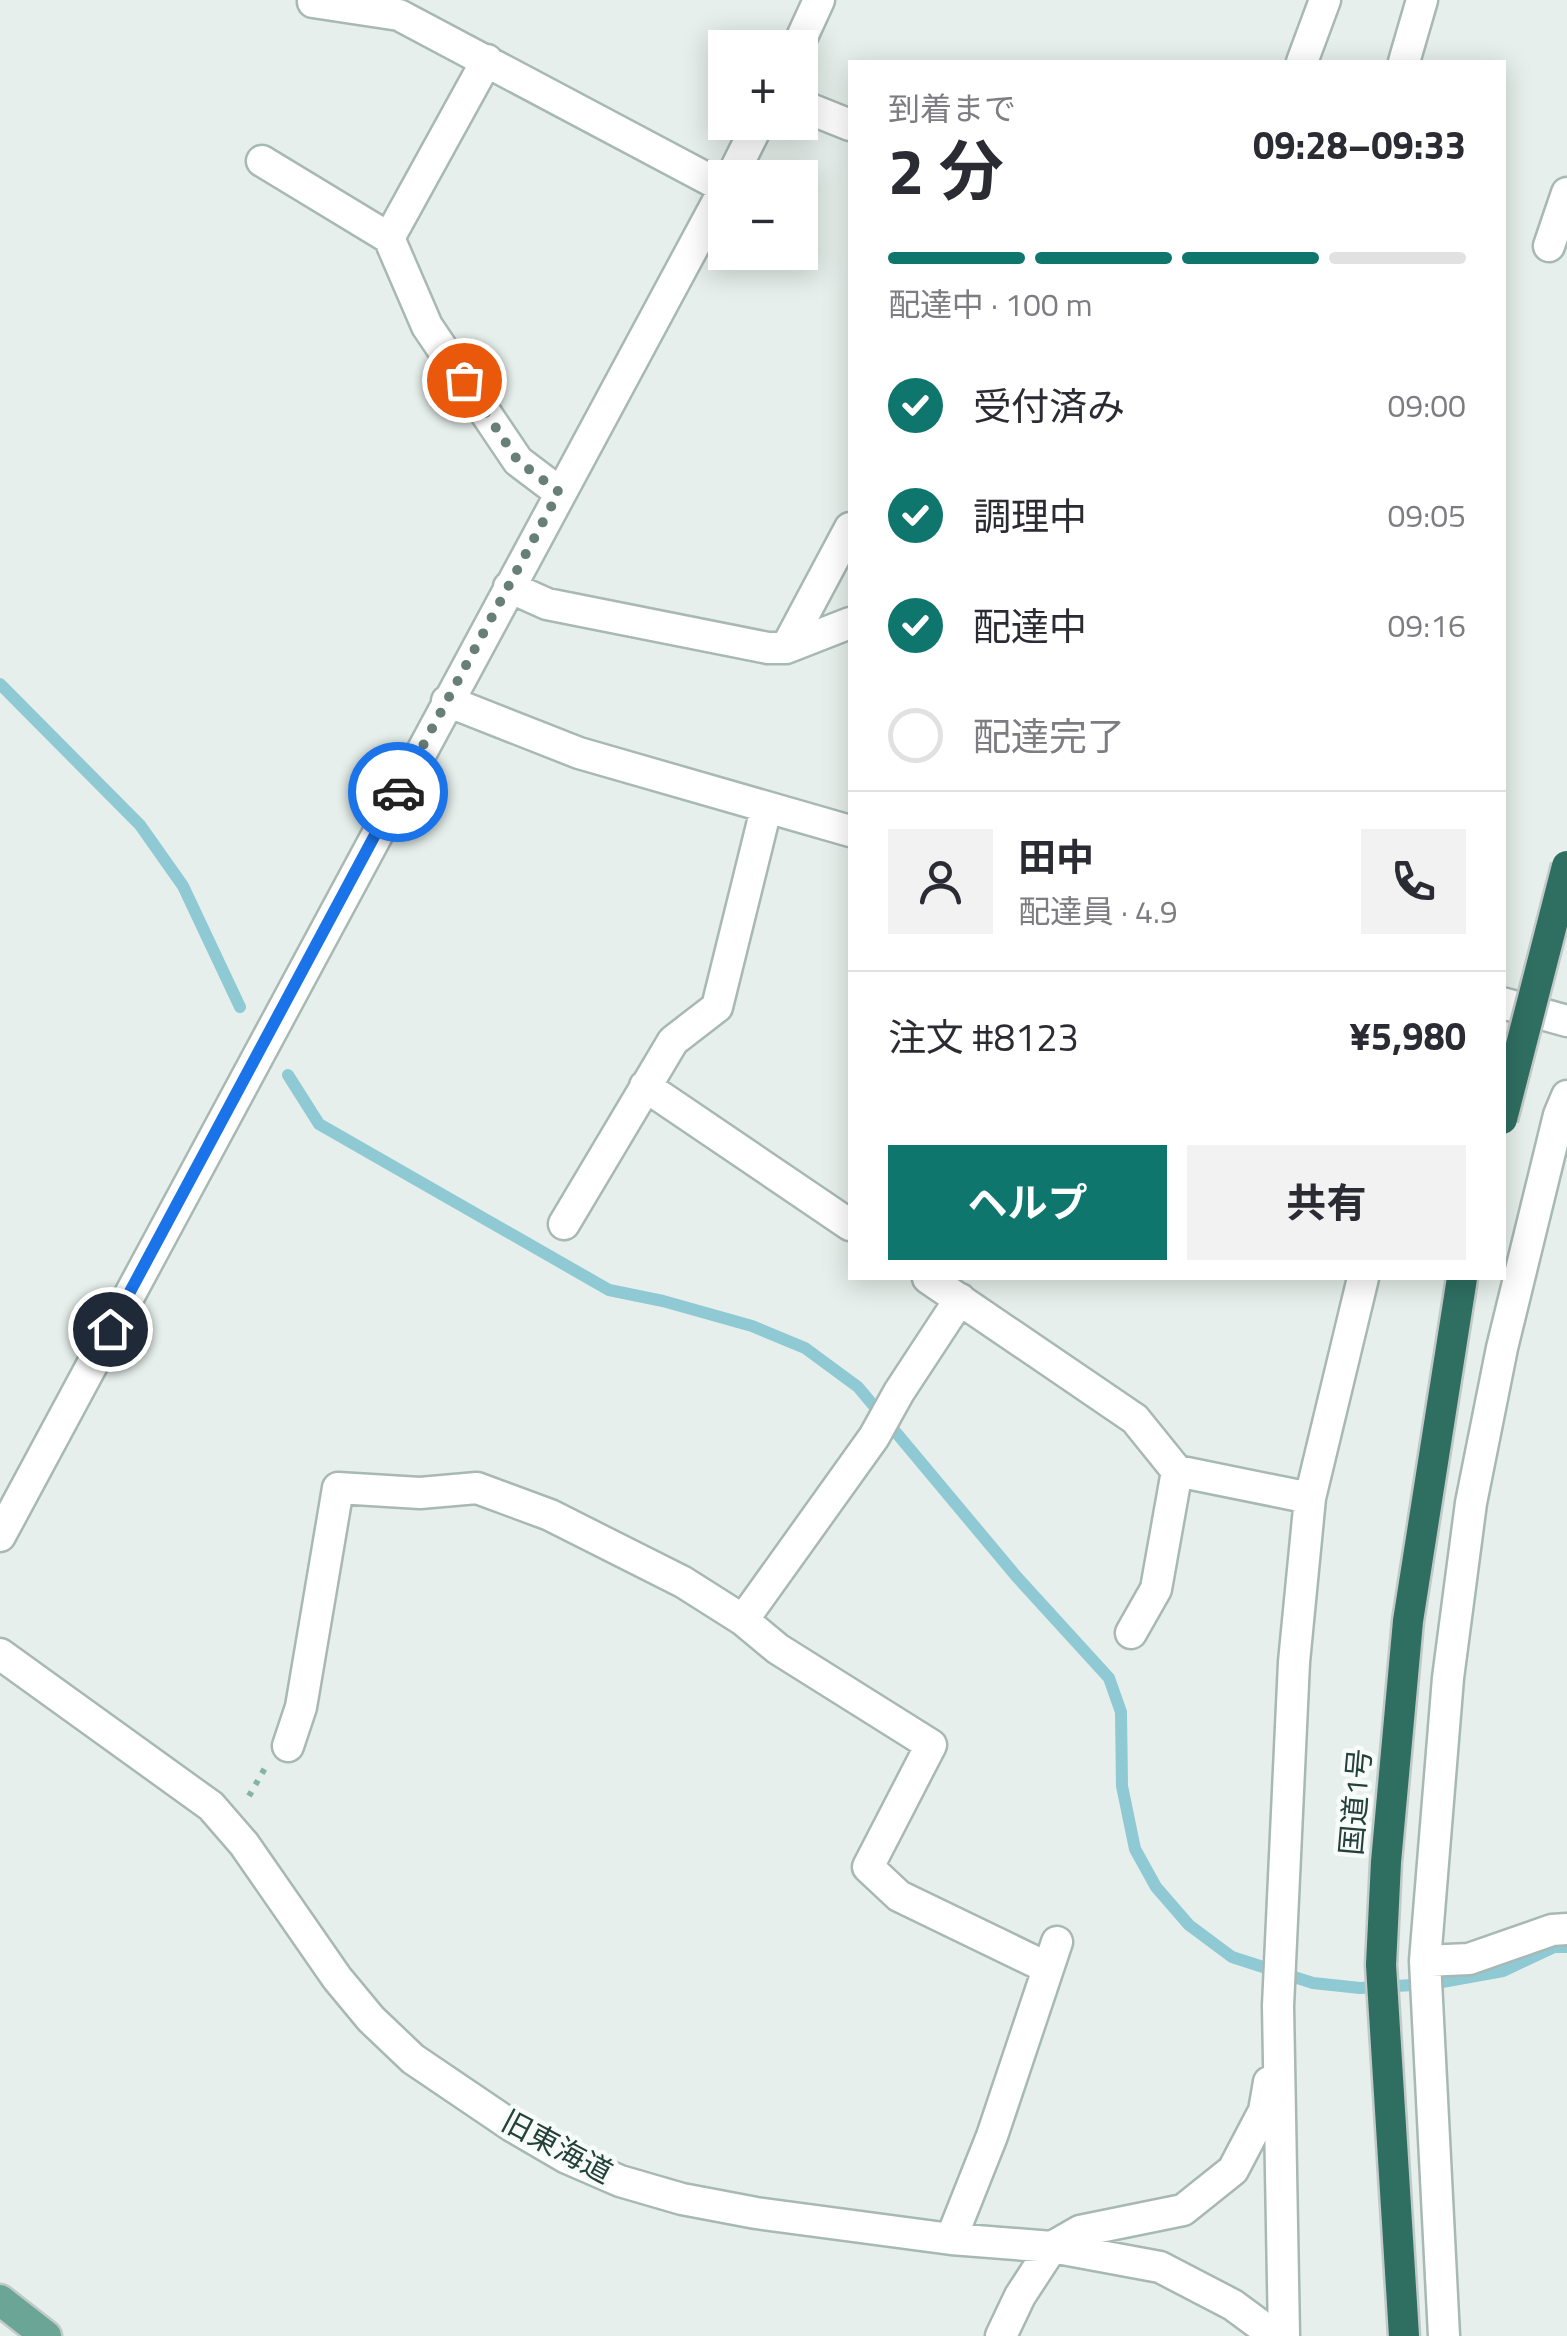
<!DOCTYPE html>
<html lang="ja">
<meta charset="utf-8">
<style>
:root{--surface:#fff;--page:#f2f2f3;--text:#2b2b33;--muted:#7c7c81;--line:#e1e1e2;--accent:#0f766e}
body{margin:0;font-family:"Titillium Web","Noto Sans JP",sans-serif;background:var(--page);color:var(--text);height:100vh;display:flex;flex-direction:column;font-size:38px;white-space:nowrap}
*{box-sizing:border-box;margin:0}
p{font-size:32px;color:var(--muted)}
.icon{flex:none;width:55px;height:55px;fill:none;stroke:currentColor;stroke-width:2;stroke-linecap:round;stroke-linejoin:round}
.map{position:relative;flex:1;overflow:hidden}
.side{position:absolute;left:848px;top:60px;width:658px;height:1220px;display:flex;flex-direction:column;background:var(--surface);border-radius:0px;box-shadow:0 5px 25px #0003}
.side>*{flex:none}
.buttons{position:absolute;left:708px;top:30px;display:grid;gap:20px}
.buttons a{display:grid;place-items:center;width:110px;height:110px;border-radius:0px;background:var(--surface);box-shadow:0 5px 25px #0003;font-size:50px}
.pin{position:absolute;display:grid;place-items:center;width:85px;height:85px;color:#fff;margin:-42px;border:5px solid #fff;border-radius:50%;box-shadow:0 2px 10px #0007}
.courier{position:absolute;display:grid;place-items:center;width:100px;height:100px;margin:-50px;border:8px solid #1a73e8;border-radius:50%;background:#fff;color:#222;box-shadow:0 2px 12px #0007}
.summary em{font-style:normal;font-weight:700}
.summary div{display:flex;flex-direction:column-reverse}
.summary{display:flex;align-items:center;justify-content:space-between;height:170px;padding:0 40px}
h1{font-size:65px;font-weight:700;line-height:75px}
.bar{display:grid;grid-template-columns:repeat(4,1fr);gap:15px 10px;align-content:center;height:120px;padding:0 40px}
.bar i{height:12px;border-radius:8px;background:var(--line)}
.bar .current{background:var(--accent)}
.bar p{grid-column:span 4}
.line{display:flex;align-items:center;gap:25px;padding:0 40px;border-top:2px solid var(--line)}
.line div{flex:1}
.round{display:grid;place-items:center;flex:none;width:105px;height:105px;border-radius:0px;background:var(--page)}
ol{padding:0 40px;list-style:none}
li{display:flex;align-items:center;gap:30px;height:110px}
li p{margin-inline-start:auto}
li .icon{padding:10px;border-radius:50%;background:var(--accent);color:#fff;stroke-width:4}
li:last-child{color:var(--muted)}
li i{width:55px;height:55px;border:5px solid var(--line);border-radius:50%}
.button{display:flex;gap:20px;margin-top:auto;padding:20px 40px}
.button a{flex:1;height:115px;border-radius:0px;background:var(--accent);color:#fff;font-size:40px;font-weight:700;line-height:115px;text-align:center}
.button a+a{background:var(--page);color:var(--text)}
.map>svg:first-child{display:block}
</style>
<div class="map">
<svg width="1567" height="2336" viewBox="0 0 1567 2336">
<rect width="100%" height="100%" fill="#e6efeb"/>
<g fill="none" stroke-linecap="round" stroke-linejoin="round">
<path stroke="#8ec9d4" stroke-width="12" d="M0,684l140,141 43,61 57,121
M288,1075l31,49 290,166 54,11 89,25 53,22 53,39 158,189 93,102 12,34 1,74 13,63 21,38 33,38 43,32 81,26 47,5 71,-4 72,-13 51,-24h13"/>
<g stroke="#a8b8b2" stroke-width="35">
<path id="minor" d="M313,2l86,13 326,173
M797,48l22,-48
M1302,62l23,-62
M1404,62l18,-62
M800,105l50,20
M262,161l127,77 38,88 91,135 41,31
M731,178l28,-56
M389,238l98,-178
M1549,246l18,-53
M509,587l38,17 221,44h18l64,-25
M786,648l64,-120
M447,701l132,52 271,78
M1502,1003l65,18
M645,1086l205,139
M564,1224l109,-183 44,-34 49,-198
M928,1278l207,141 42,52 133,27
M0,1536l725,-1348
M743,1620l131,-183 25,-45 61,-93
M1131,1633l25,-44 21,-118
M0,1654l211,152 33,38 93,134 34,41 42,40 99,67 55,32 53,23 62,18 74,14 195,26 101,8 108,20 73,38 42,31
M288,1746l13,-39 37,-219 82,5 57,-5 73,27 133,67 60,38 35,29 153,96 -63,122 31,29 149,72
M1425,1961l44,-2 83,-29 15,-1
M951,2239l41,-103 65,-194
M1001,2336l19,-40 32,-49 28,-16 103,-21 50,-40 31,-59 5,-29
M1284,2336l-6,-330 16,-344 16,-164 53,-220
M1444,2336l-19,-375 23,-283 23,-175 31,-155 57,-233 8,-19"/>
</g>
<g stroke="#c2cac8" stroke-width="35">
<path id="major" d="M0,2300l46,36"/>
</g>
<g stroke="#c2cac8" stroke-width="35">
<path id="highway" d="M1404,2336l-23,-371 5,-103 22,-241 54,-343"/>
</g>
<path stroke="#86b3a5" stroke-width="6" stroke-dasharray="5 8" stroke-linecap="butt" d="M249,1796l16,-28"/>
<use href="#minor" stroke="#fff" stroke-width="30"/>
<use href="#major" stroke="#6aa596" stroke-width="30"/>
<use href="#highway" stroke="#2f6f62" stroke-width="30"/>
<g stroke="#c2cac8" stroke-width="35" stroke-linecap="butt">
<path id="highway-bridge" d="M1502,1119l65,-253"/>
</g>
<use href="#highway-bridge" stroke="#2f6f62" stroke-width="30"/>
</g>
<g fill="none" stroke-linecap="round" stroke-linejoin="round">
<path stroke="#687f78" stroke-width="10" stroke-dasharray="0 18" d="M398,792l161,-300 -41,-31 -54,-81"/>
<path stroke="#1a73e8" stroke-width="12" d="M110,1329l288,-537"/>
</g>
<g text-anchor="middle" stroke-width="9" stroke-linejoin="round" paint-order="stroke">
<g font-size="30" fill="#24423a" stroke="#f7fbf9">
<text transform="translate(1356 1802) rotate(-85)" y="10">国道1号</text>
<text transform="translate(557 2147) rotate(28)" y="10">旧東海道</text>
</g>
</g>
</svg>
<div class="buttons">
<a>+</a>
<a>−</a>
</div>
<div class="pin" style="left:464px;top:380px;background:#ea580c"><svg class="icon" aria-label="bag" viewBox="0 0 24 24"><path d="M5 8h14l-1 12H6zM9 8a3 3 0 0 1 6 0"/></svg></div>
<div class="pin" style="left:110px;top:1329px;background:#1f2937"><svg class="icon" aria-label="home" viewBox="0 0 24 24"><path d="M3 11l9-7 9 7M6 9v11h12V9"/></svg></div>
<div class="courier" style="left:398px;top:792px"><svg class="icon" aria-label="car" viewBox="0 0 24 24"><path d="M5 17H2v-5l4-1 3-4h7l3 4 3 1v5h-3M9 17h6M6 11h13"/><circle cx="7" cy="17" r="2"/><circle cx="17" cy="17" r="2"/></svg></div>
<section class="side">
<div class="summary"><div><h1>2 分</h1><p>到着まで</p></div><em>09:28–09:33</em></div>
<div class="bar"><i class="current"></i><i class="current"></i><i class="current"></i><i></i><p>配達中 · 100 m</p></div>
<ol>
<li><svg class="icon" aria-label="check" viewBox="0 0 24 24"><path d="M5 12l5 5 9-10"/></svg>受付済み<p>09:00</p></li>
<li><svg class="icon" aria-label="check" viewBox="0 0 24 24"><path d="M5 12l5 5 9-10"/></svg>調理中<p>09:05</p></li>
<li><svg class="icon" aria-label="check" viewBox="0 0 24 24"><path d="M5 12l5 5 9-10"/></svg>配達中<p>09:16</p></li>
<li><i></i>配達完了</li>
</ol>
<div class="line" style="height:180px"><a class="round"><svg class="icon" aria-label="person" viewBox="0 0 24 24"><circle cx="12" cy="8" r="4"/><path d="M4 21q1-7 8-7t8 7"/></svg></a><div><b>田中</b><p>配達員 · 4.9</p></div><a class="round"><svg class="icon" aria-label="phone" viewBox="0 0 24 24"><path d="M5 4h4l2 5-3 2q2 4 5 5l2-3 5 2v4C11 20 4 13 5 4z"/></svg></a></div>
<div class="line" style="height:130px"><div>注文 #8123</div><b>¥5,980</b></div>
<div class="button"><a>ヘルプ</a><a>共有</a></div>
</section>
</div>
